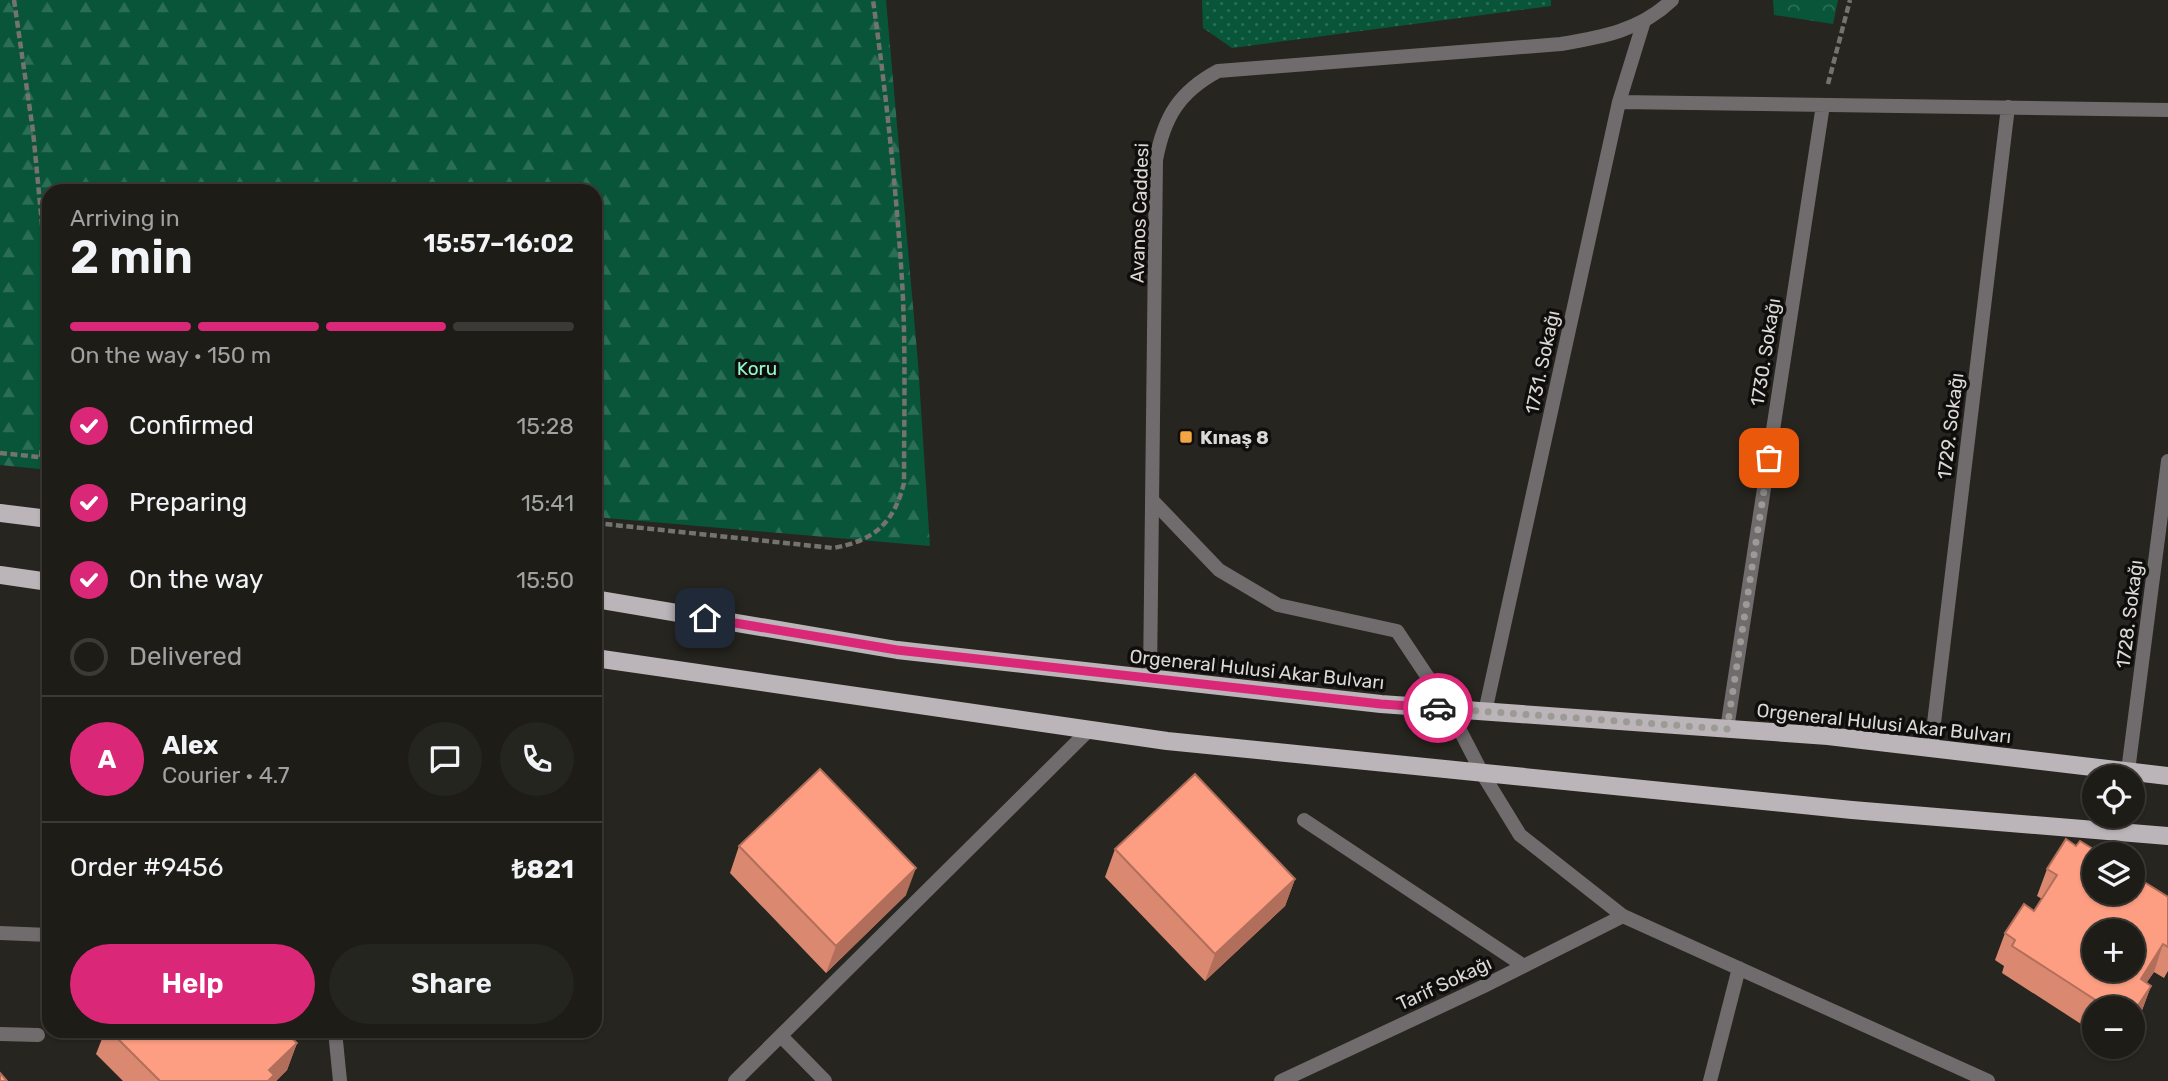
<!DOCTYPE html>
<meta charset="utf-8">
<style>
:root{--surface:#1d1c17;--page:#252520;--text:#f1f3f6;--muted:#a0a1a1;--line:#3b3a36;--accent:#db2777}
body{margin:0;font-family:Rubik,sans-serif;background:var(--page);color:var(--text);height:100vh;display:flex;flex-direction:column;font-size:26px;white-space:nowrap}
*{box-sizing:border-box;margin:0}
p{font-size:23px;color:var(--muted)}
.icon{flex:none;width:38px;height:38px;fill:none;stroke:currentColor;stroke-width:2;stroke-linecap:round;stroke-linejoin:round}
.map{position:relative;flex:1;overflow:hidden}
.panel{position:absolute;left:42px;top:184px;width:560px;height:854px;display:flex;flex-direction:column;background:var(--surface);border-radius:21px;box-shadow:0 2px 5px #0004,0 0 0 2px var(--line)}
.panel>*{flex:none}
.tools{position:absolute;left:2082px;top:765px;display:grid;gap:14px}
.tools a{display:grid;place-items:center;width:63px;height:63px;border-radius:50%;background:var(--surface);box-shadow:0 2px 5px #0004,0 0 0 2px var(--line);font-size:35px}
.pin{position:absolute;display:grid;place-items:center;width:60px;height:60px;color:#fff;margin:-30px;border-radius:14px;box-shadow:0 4px 10px #0006}
.courier{position:absolute;display:grid;place-items:center;width:70px;height:70px;margin:-35px;border:5px solid #db2777;border-radius:50%;background:#fff;color:#222;box-shadow:0 2px 9px #0007}
.summary em{font-style:normal;font-weight:600}
.summary div{display:flex;flex-direction:column-reverse}
.summary{display:flex;align-items:center;justify-content:space-between;height:119px;padding:0 28px}
h1{font-size:46px;font-weight:600;line-height:52px}
.bar{display:grid;grid-template-columns:repeat(4,1fr);gap:10px 7px;align-content:center;height:84px;padding:0 28px}
.bar i{height:9px;border-radius:5px;background:var(--line)}
.bar .selected{background:var(--accent)}
.bar p{grid-column:span 4}
.line{display:flex;align-items:center;gap:18px;padding:0 28px;border-top:2px solid var(--line)}
.line div{flex:1}
.round{display:grid;place-items:center;flex:none;width:74px;height:74px;border-radius:37px;background:var(--page)}
ol{padding:0 28px;list-style:none}
li{display:flex;align-items:center;gap:21px;height:77px}
li p{margin-inline-start:auto}
li .icon{padding:7px;border-radius:50%;background:var(--accent);color:#fff;stroke-width:4}
li:last-child{color:var(--muted)}
li i{width:38px;height:38px;border:4px solid var(--line);border-radius:50%}
.cta{display:flex;gap:14px;margin-top:auto;padding:14px 28px}
.cta a{flex:1;height:80px;border-radius:42px;background:var(--accent);color:#fff;font-size:28px;font-weight:600;line-height:80px;text-align:center}
.cta a+a{background:var(--page);color:var(--text)}
.map>svg:first-child{display:block}
</style>
<div class="map">
<svg width="2168" height="1081" viewBox="0 0 2168 1081">
<defs>
<pattern id="forest-firs" width="22" height="20" patternUnits="userSpaceOnUse" patternTransform="scale(1.75)"><rect width="22" height="20" fill="#08553a"/><path d="M5 1l3.5 6h-7zM16 11l3.5 6h-7z" fill="#2b6d56"/></pattern>
<pattern id="park-crowns" width="20" height="18" patternUnits="userSpaceOnUse" patternTransform="scale(1.75)"><rect width="20" height="18" fill="#08553a"/><path d="M2 6a3 3 0 1 1 6 0M12 15a3 3 0 1 1 6 0" fill="none" stroke="#2b6d56"/></pattern>
<pattern id="garden-dots" width="8" height="8" patternUnits="userSpaceOnUse" patternTransform="scale(1.75)"><rect width="8" height="8" fill="#08553a"/><path d="M2 2h.1M6 6h.1" fill="none" stroke="#2b6d56" stroke-width="1.8" stroke-linecap="round"/></pattern>
</defs>
<rect width="100%" height="100%" fill="#27251f"/>
<path fill="url(#forest-firs)" d="M0,0h886l32,363 12,183 -335,-29v-326h-546v279l-49,-5z"/>
<path fill="url(#park-crowns)" d="M1773,0h65l-5,24 -59,-9z"/>
<path fill="url(#garden-dots)" d="M1202,0h349v6l-319,42 -29,-20z"/>
<g fill="none" stroke-linecap="round" stroke-linejoin="round">
<path stroke="#75736e" stroke-width="4.5" stroke-dasharray="7 3.5" stroke-linecap="butt" d="M14,0l19,131 16,166
M1828,84l22,-84
M0,453l49,5
M41,457l8,-86
M595,523l238,25c41,-7 61,-25 71,-65 0,-68 2,-135 -2,-203 -6,-93 -16,-187 -29,-280"/>
<path stroke="#706c6e" stroke-width="14" d="M1304,820l220,146"/>
<path stroke="#706c6e" stroke-width="14" d="M1619,102l549,8
M1152,500l67,70 59,35 119,26 52,78 33,64 38,62 103,81 365,165
M1485,712l134,-610 25,-81
M1727,729l96,-624
M1931,748l77,-641
M2128,771l40,-310
M0,933l49,2
M335,1031l5,50
M0,1034l38,1
M781,1036l44,45
M735,1081l354,-351
M1281,1081l201,-94 141,-71
M1710,1081l29,-113"/>
<path stroke="#706c6e" stroke-width="14" d="M1150,678l6,-518c8,-43 23,-68 62,-89l343,-27c42,-7 80,-14 111,-44"/>
<path stroke="#bbb4b8" stroke-width="18" d="M0,513l49,6
M0,575l49,7
M595,599l302,51 484,54 447,32 340,40
M595,658l572,83 685,69 316,26"/>
</g>
<path fill="#da8870" d="M739,846l167,49 -80,78 -96,-100z
M2076,846l92,51v74l-4,7 -10,-6 -8,11 5,3 -10,27 -8,-5h-38v25l-93,-60 2,-7 -9,-6 10,-27 29,-22 8,-12 -5,-3 10,-27z
M1115,849l180,30 -10,27 -80,75 -100,-104z
M105,1031h5l187,12 -10,27 -11,11h-153l-27,-27z"/>
<path fill="#b16f5b" d="M916,868l-10,27 -80,78 10,-27z
M1295,879l-10,27 -80,75 10,-27z
M2163,944l-9,28 -23,34 10,-27z
M2151,986l-10,27 -8,12v-12z
M297,1043l-10,27 -11,11h-10l3,-11z"/>
<path fill="#fd9e82" stroke="#b16f5b" stroke-width="2" fill-rule="evenodd" d="M820,769l96,99 -80,78 -97,-100z
M1195,774l100,105 -80,75 -100,-105z
M2066,839l10,7 4,-5 21,13h-6v38h38v-17l35,22v50l-5,-3 -22,35 10,7 -18,27v-5h-25l-96,-62 3,-6 -10,-7 19,-29 10,7 23,-36 -10,-6zM2095,931h38v39h-38z
M110,1031h174l13,12 -28,27 5,5 -6,6h-108z
M0,1073l7,8h-7z"/>
<g fill="none" stroke-linecap="round" stroke-linejoin="round">
<path stroke="#9b9a95" stroke-width="7" stroke-dasharray="0 12.6" d="M1438,708l289,21 42,-271"/>
<path stroke="#db2777" stroke-width="9" d="M705,618l192,32 484,54 57,4"/>
</g>
<rect fill="#f3a443" stroke="#0f0e0c" stroke-width="2.5" x="1179" y="430" width="14" height="14" rx="3.5"/>
<g text-anchor="middle" stroke-width="7" stroke-linejoin="round" paint-order="stroke">
<g font-size="19" fill="#dad9d5" stroke="#0f0e0c">
<text transform="translate(1139 213) rotate(-88)" y="7">Avanos Caddesi</text>
<text transform="translate(1765 352) rotate(-81)" y="7">1730. Sokağı</text>
<text transform="translate(1542 362) rotate(-78)" y="7">1731. Sokağı</text>
<text transform="translate(1950 426) rotate(-83)" y="7">1729. Sokağı</text>
<text transform="translate(2129 614) rotate(-83)" y="7">1728. Sokağı</text>
<text transform="translate(1257 669) rotate(6)" y="7">Orgeneral Hulusi Akar Bulvarı</text>
<text transform="translate(1884 723) rotate(6)" y="7">Orgeneral Hulusi Akar Bulvarı</text>
<text transform="translate(1444 983) rotate(-25)" y="7">Tarif Sokağı</text>
</g>
<g font-size="19" fill="#91fac9" stroke="#0f0e0c">
<text x="757" y="375">Koru</text>
</g>
<g font-size="19" font-weight="bold" fill="#dad9d5" stroke="#0f0e0c" text-anchor="start">
<text x="1200" y="444">Kınaş 8</text>
</g>
</g>
</svg>
<div class="tools">
<a><svg class="icon" aria-label="locate" viewBox="0 0 24 24"><circle cx="12" cy="12" r="6"/><path d="M12 2v4M12 18v4M2 12h4M18 12h4"/></svg></a>
<a><svg class="icon" aria-label="layers" viewBox="0 0 24 24"><path d="M12 4l9 5-9 5-9-5zM3 14l9 5 9-5"/></svg></a>
<a>+</a>
<a>−</a>
</div>
<div class="pin" style="left:1769px;top:458px;background:#ea580c"><svg class="icon" aria-label="bag" viewBox="0 0 24 24"><path d="M5 8h14l-1 12H6zM9 8a3 3 0 0 1 6 0"/></svg></div>
<div class="pin" style="left:705px;top:618px;background:#1f2937"><svg class="icon" aria-label="home" viewBox="0 0 24 24"><path d="M3 11l9-7 9 7M6 9v11h12V9"/></svg></div>
<div class="courier" style="left:1438px;top:708px"><svg class="icon" aria-label="car" viewBox="0 0 24 24"><path d="M5 17H2v-5l4-1 3-4h7l3 4 3 1v5h-3M9 17h6M6 11h13"/><circle cx="7" cy="17" r="2"/><circle cx="17" cy="17" r="2"/></svg></div>
<section class="panel">
<div class="summary"><div><h1>2 min</h1><p>Arriving in</p></div><em>15:57–16:02</em></div>
<div class="bar"><i class="selected"></i><i class="selected"></i><i class="selected"></i><i></i><p>On the way · 150 m</p></div>
<ol>
<li><svg class="icon" aria-label="check" viewBox="0 0 24 24"><path d="M5 12l5 5 9-10"/></svg>Confirmed<p>15:28</p></li>
<li><svg class="icon" aria-label="check" viewBox="0 0 24 24"><path d="M5 12l5 5 9-10"/></svg>Preparing<p>15:41</p></li>
<li><svg class="icon" aria-label="check" viewBox="0 0 24 24"><path d="M5 12l5 5 9-10"/></svg>On the way<p>15:50</p></li>
<li><i></i>Delivered</li>
</ol>
<div class="line" style="height:126px"><b class="round" style="background:var(--accent);color:#fff">A</b><div><b>Alex</b><p>Courier · 4.7</p></div><a class="round"><svg class="icon" aria-label="chat" viewBox="0 0 24 24"><path d="M4 5h16v11H9l-5 4z"/></svg></a><a class="round"><svg class="icon" aria-label="phone" viewBox="0 0 24 24"><path d="M5 4h4l2 5-3 2q2 4 5 5l2-3 5 2v4C11 20 4 13 5 4z"/></svg></a></div>
<div class="line" style="height:91px"><div>Order #9456</div><b>₺821</b></div>
<div class="cta"><a>Help</a><a>Share</a></div>
</section>
</div>
